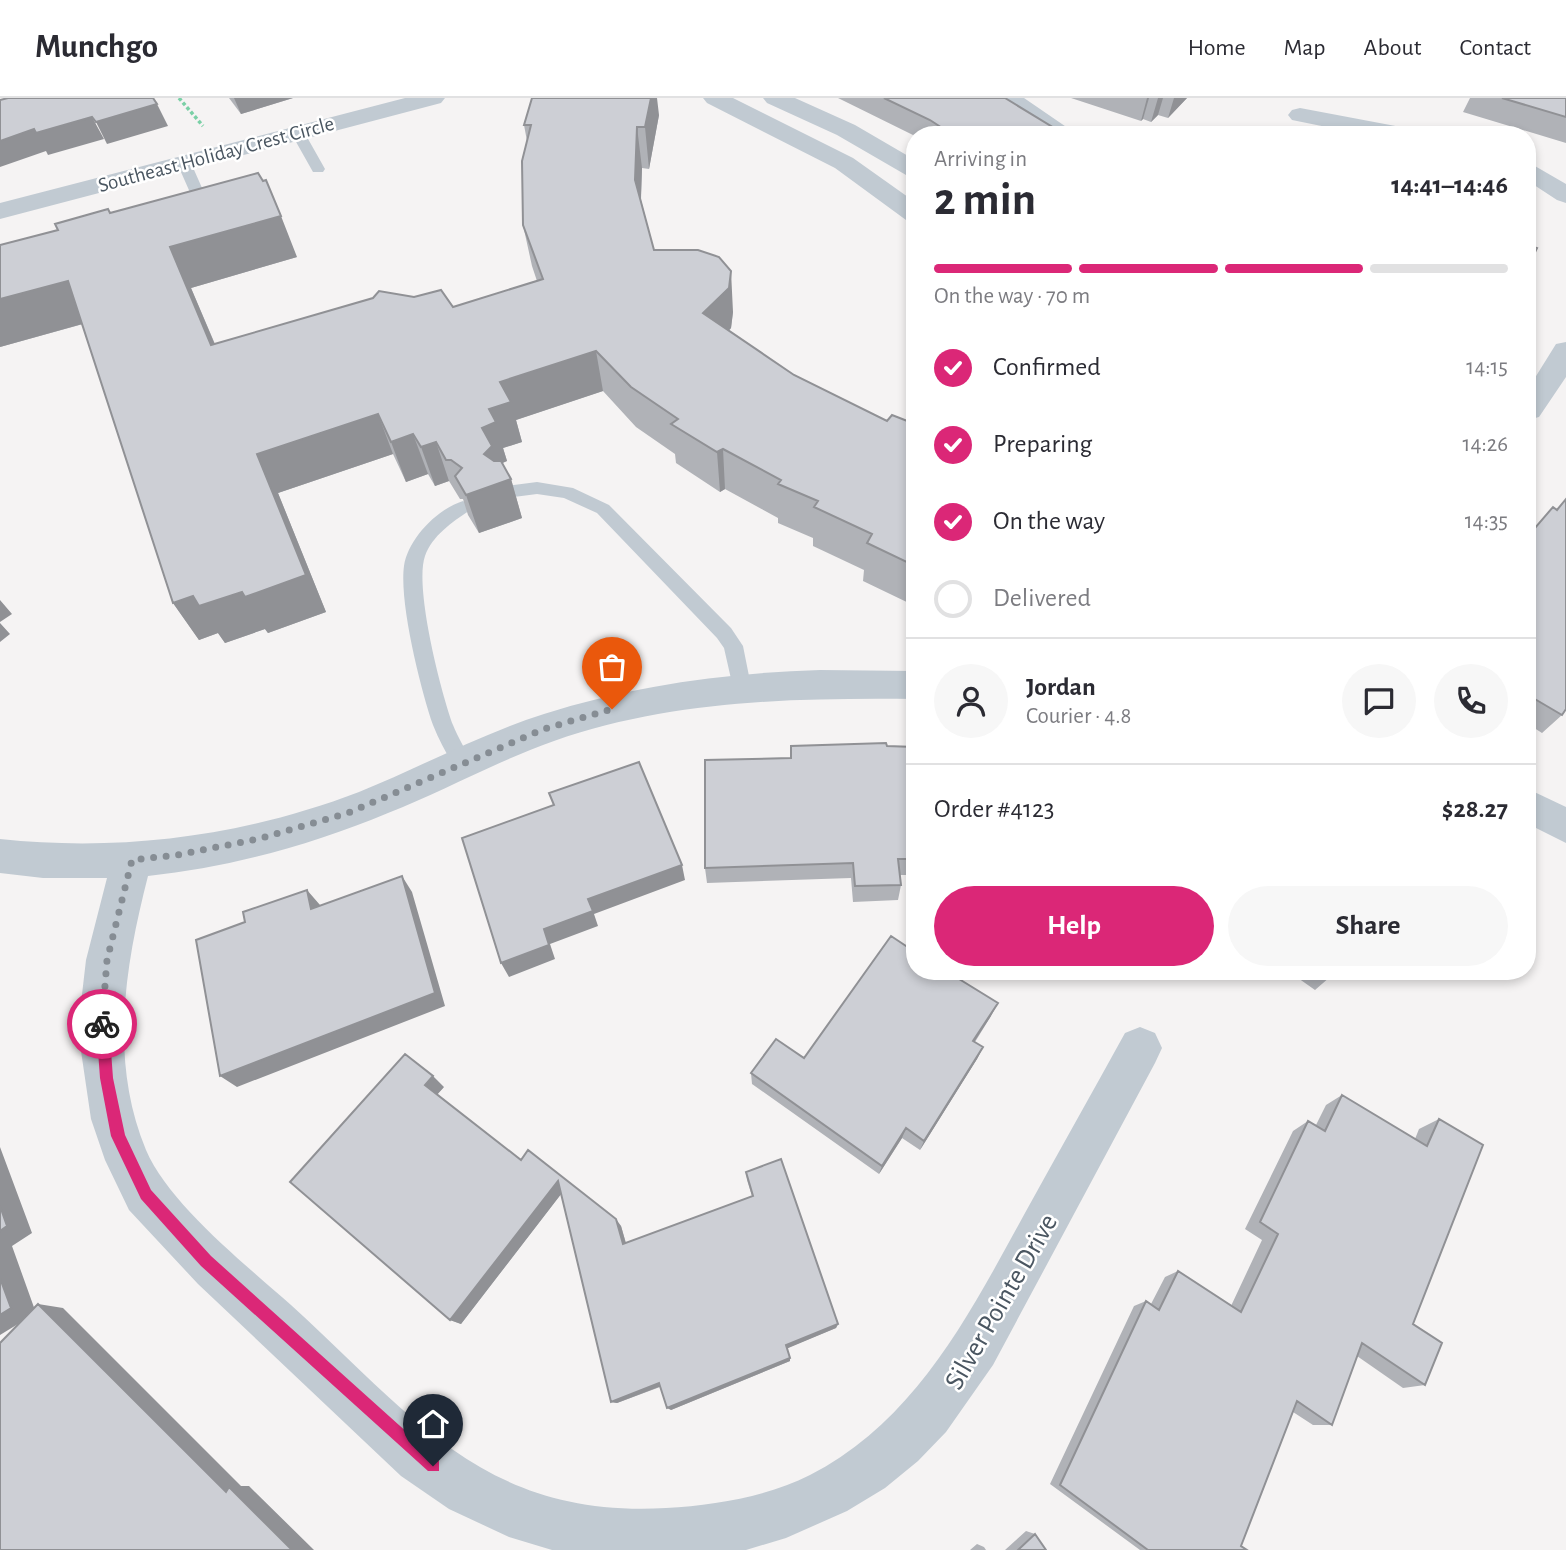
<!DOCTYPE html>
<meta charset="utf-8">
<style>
:root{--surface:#fff;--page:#f7f7f7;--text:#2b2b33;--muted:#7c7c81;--line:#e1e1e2;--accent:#db2777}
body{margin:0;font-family:"Alegreya Sans",sans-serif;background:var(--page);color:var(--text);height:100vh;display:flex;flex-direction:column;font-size:26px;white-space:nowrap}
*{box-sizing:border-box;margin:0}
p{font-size:23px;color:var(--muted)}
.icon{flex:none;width:38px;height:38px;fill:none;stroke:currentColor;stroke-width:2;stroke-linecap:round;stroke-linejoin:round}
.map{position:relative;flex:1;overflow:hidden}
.drawer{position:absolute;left:906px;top:28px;width:630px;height:854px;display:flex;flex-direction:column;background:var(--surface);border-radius:28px;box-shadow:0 4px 10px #0003}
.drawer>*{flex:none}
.pin{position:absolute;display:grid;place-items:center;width:60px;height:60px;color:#fff;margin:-72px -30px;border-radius:50% 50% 50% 0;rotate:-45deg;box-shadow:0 0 7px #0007}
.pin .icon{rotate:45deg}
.courier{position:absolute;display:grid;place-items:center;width:70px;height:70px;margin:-35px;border:5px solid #db2777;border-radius:50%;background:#fff;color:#222;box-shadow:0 2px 9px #0007}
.headline em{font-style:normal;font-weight:600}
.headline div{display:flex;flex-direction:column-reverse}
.headline{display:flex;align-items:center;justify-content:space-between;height:119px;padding:0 28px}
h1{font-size:46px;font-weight:600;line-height:52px}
.bar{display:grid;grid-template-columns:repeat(4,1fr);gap:10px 7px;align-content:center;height:84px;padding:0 28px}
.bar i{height:9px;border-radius:5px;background:var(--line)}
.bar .selected{background:var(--accent)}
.bar p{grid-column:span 4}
.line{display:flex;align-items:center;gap:18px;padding:0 28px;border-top:2px solid var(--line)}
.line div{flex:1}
.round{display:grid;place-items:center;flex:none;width:74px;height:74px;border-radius:37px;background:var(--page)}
ol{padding:0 28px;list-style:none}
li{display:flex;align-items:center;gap:21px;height:77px}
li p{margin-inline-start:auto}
li .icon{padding:7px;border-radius:50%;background:var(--accent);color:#fff;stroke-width:4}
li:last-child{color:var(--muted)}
li i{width:38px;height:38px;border:4px solid var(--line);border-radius:50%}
.button{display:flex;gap:14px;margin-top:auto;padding:14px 28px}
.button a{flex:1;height:80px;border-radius:42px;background:var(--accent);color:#fff;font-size:28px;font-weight:600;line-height:80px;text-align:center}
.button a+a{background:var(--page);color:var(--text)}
header{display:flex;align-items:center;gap:42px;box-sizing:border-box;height:98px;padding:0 35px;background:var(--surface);border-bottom:2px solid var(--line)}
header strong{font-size:33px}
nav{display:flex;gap:38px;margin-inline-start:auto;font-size:24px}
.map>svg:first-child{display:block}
</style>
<header>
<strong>Munchgo</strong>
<nav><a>Home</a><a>Map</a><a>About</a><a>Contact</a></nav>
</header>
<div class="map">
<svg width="1566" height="1452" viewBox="0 0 1566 1452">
<rect width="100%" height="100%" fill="#f5f3f3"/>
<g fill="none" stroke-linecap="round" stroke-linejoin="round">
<path stroke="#7ad0a6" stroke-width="3.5" stroke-dasharray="3.5 2.5" stroke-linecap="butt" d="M179,0l24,28"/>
<path fill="#c1cad2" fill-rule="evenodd" d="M293,32h10l22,39 -2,3h-10l-22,-39z
M184,61l7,4 15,34 -10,19 -5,1 -7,-4 8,-16 -15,-34z
M537,384l36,6 36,17 122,123 12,18 8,40 -3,6h-14l-10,-44 -7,-10 -120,-125 -33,-15 -27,-4 -30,4 -9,-6 9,-6z
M463,403l9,6 -3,4c-17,11 -37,25 -44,45 -11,31 16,136 28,169 5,13 13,25 19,38l-3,6 -7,3 -7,-3c-7,-14 -16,-28 -22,-44 -12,-35 -34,-122 -29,-159 4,-27 33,-57 59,-65z"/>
<path fill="#c1cad2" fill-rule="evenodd" d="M405,0h40l-4,5 -441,116v-16z
M703,0h30l120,60 62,44v20l-9,-2 -71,-52 -128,-65z
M763,0h32l60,27 60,35v17l-9,-2 -69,-40 -70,-32z
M996,0h28l54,37h-29z
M1300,10l106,20 9,2 3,5h-52l-74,-15 -4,-5 4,-5z
M1528,64l38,22v19l-9,-3 -29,-19z
M1566,244v35l-27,40 -11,3v-31l28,-45z
M820,572l95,1v28c-122,-1 -244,1 -361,42 -57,20 -110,50 -166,72 -77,32 -157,54 -240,63 -23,90 -39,184 -2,274 23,54 100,115 145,155 122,111 193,213 375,203 49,-3 100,-11 144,-33 106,-54 160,-162 215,-262 33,-60 67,-120 100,-180l15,-6 15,6 7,15 -7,15 -162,302 -47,67 -28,29 -33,27 -38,23 -61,27 -40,12h-194l-43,-13 -60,-28 -48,-33 -203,-192 -69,-74 -24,-50 -14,-41 -10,-68v-48l5,-43 21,-82h-64l-43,-5v-34c122,13 244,-3 359,-47 62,-25 121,-58 185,-78 91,-29 182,-41 276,-44z
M1528,691l38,18v36l-38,-19z"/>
</g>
<path fill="#b0b2b7" d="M229,0h64l-52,16z
M838,0h167l59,36 -149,1v1z
M1071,0h116l-19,20 -10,-3 -7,7 -8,-3 -2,2z
M1470,0h96v45l-103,-31z
M659,17l-10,54 -7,-1 -1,32 13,50 79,62 -2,16 -2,3 65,44 93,46 28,3v182l-52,-25 1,-11 -51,-24v-8l-35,-15v-5l-53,-29 -5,3 -44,-29 -1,-9 -39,-27 -33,-36 -87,29 6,22 -19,6 4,13 -5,2 9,16 11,39 -43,15 -11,-18 -5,-16h-3l-11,-18 -14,5 -7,-12 -22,8 -13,-28 -115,39 48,119 -58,21 -3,-4 -40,14 -7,-10 -19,7 -26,-37 -90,-279 -83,23 58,-117 52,-17 187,44 -106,31 24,56 238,-37 84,-26 -5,-15 -9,-41 4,-84 -3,-16z
M1528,438l34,179 -20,18 -14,-9z
M887,648l28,1v128h-15l1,10 -3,15 -45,2 -2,-24 -144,5 -2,-15z
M1288,873h46l-4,6 -15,13z
M991,918l-16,26 8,5 -6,12 -57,91 -18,-12 -23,36 -127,-90 -1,-11 53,-15z
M444,989l-7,7 84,66 100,66 5,17 126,-47 -5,-16 -1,-8 92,152 -2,4 -49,20 3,13 -119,49 -11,-23 -43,16 -6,-1 -50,-208 -100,130 -11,-4 -160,-138z
M1342,997l73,44 4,-10 20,-10 -26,205 12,61 -22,3 -46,-32 -25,69h-19l-20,-13 -52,134 6,4h-107l-90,-66 84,-178 12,-5 5,3 14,-27 13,-6 53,35 31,-66 -17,-11 48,-98 15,-10 8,4 10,-20z
M1026,1433l9,3 11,16h-41z
M977,1446l7,3 2,3h-16z"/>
<path fill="#909195" d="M234,0h59l-52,16z
M651,0h6l2,17 -10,54 -4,-42z
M1147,0h2l-6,21 -2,2z
M1158,0h5l-5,17 -7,7z
M1174,0h13l-19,20z
M157,6l11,22 -61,18 -11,-22z
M92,19l12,22 -56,16 -2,-4 -46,16v-26l34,-12z
M637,29l5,41 -2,53 -5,-41z
M281,118l16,41 -106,31 41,97 -21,-40 -41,-98z
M731,173l2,41 -2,16 -25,25 -3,-40z
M68,183l25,40 -93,26v-48z
M596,253l7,40 -87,29 6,22 -19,6 4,13 -9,4 13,14 11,39 -43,15 -13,-38 18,-41 -2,-26 18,-46z
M378,316l15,40 -115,39 48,119 -58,21 -3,-4 -40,14 -7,-10 -19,7 -26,-37 84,-149z
M413,336l15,40 -22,8 -15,-40z
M436,344l13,39 -14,5 -14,-39z
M723,351l2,40 -5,3 -3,-40z
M0,502l12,14 -12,8z
M0,525l10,11 -10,8z
M682,767l3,15 -91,34 4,12 -48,18 5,15 -46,18 -8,-14 43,-34 44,-30z
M402,778l10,16 33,114 -208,81 -17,-11z
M307,792l13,15 4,19 -13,-15z
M998,905l-7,13 -24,37 6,-12z
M983,949l-6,12 -57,91 4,-9z
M433,978l11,11 -8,9 -11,-11z
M906,1030l-4,10 -23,36 3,-8z
M0,1049l32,86 -20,13 24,67 -36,22z
M558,1083l7,8 -104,135 -11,-4z
M616,1121l5,7 7,25 -5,-7z
M38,1206l25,4 178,178h8l65,64h-22l-66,-58z
M838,1226l-2,4 -50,21v-4z
M790,1260v3l-119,49 -4,-2z
M659,1285l5,2 -47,18 -6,-1z"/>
<path fill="#cdcfd5" stroke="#909195" stroke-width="2" d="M8,0h145l4,6 -61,18 -4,-5 -56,16 -2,-4 -34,12v-41z
M532,0h119l-6,29h-8l-2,53 19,70h44l21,7 12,14 -2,17 -26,25 91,62 93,46 5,-6 23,9v142l-48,-23 5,-9 -58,-27 4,-6 -40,-17 3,-4 -58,-31 -6,3 -46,-28 7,-5 -47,-32 -35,-36 -96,31 11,20 -22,7 7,13 -14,6 10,18 -8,8 10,7h7l10,18 -45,16 -11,-19 7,-8 -11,-8h-5l-10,-18 -15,5 -8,-13 -22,8 -13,-28 -121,40 49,121 -61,22 -3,-5 -43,14 -6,-10 -20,7 -105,-322 -68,18v-54l58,-15 -3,-6 53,-15 2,4 148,-40 5,8 3,-1 15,36 -111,31 41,98 162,-47 6,-7 35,6 27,-7 12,17 90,-28 -20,-54 -1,-64 9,-36h-7z
M884,0h121l59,36 -111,1 -23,-15z
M1502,0h64v19z
M1528,147l9,3 -9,19z
M1566,401v210l-4,6 -34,-20v-159l25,-29 4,3z
M886,645l1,3 28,1v112h-17l3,26 -46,1 -2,-23 -148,5v-108l86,-2v-12z
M639,664l43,103 -94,34 5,12 -49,18 5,16 -48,18 -39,-125 92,-33 -5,-12z
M402,778l33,117 -215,83 -24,-136 49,-18 -2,-10 64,-22 4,19z
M891,838l24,16v19h31l52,32 -25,38 10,6 -59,94 -18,-13 -24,38 -131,-93 25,-34 28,19z
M1322,873h12l-4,6z
M405,956l28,22 -8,9 96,75 7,-10 88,69 7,25 130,-48 -7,-24 35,-13 57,165 -52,21 4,13 -123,50 -8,-25 -48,19 -53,-221 -108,139 -160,-138z
M1342,997l85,51 12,-27 44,26 -70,179 29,19 -17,42 -63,-42 -30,82 -35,-24 -56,145 6,4h-99l-88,-65 86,-184 13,9 19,-39 63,41 37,-78 -18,-12 48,-101 17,10z
M0,1108l7,20 -7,5z
M0,1180l11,30 -11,7z
M38,1206l188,188 3,-5 63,63h-292v-207z
M1035,1436l11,16h-28z"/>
<path fill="#db2777" d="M102,919l7,7 4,54 12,57 26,55 60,66 228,205v10h-11l-227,-205 -60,-67 -30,-63 -11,-58 -4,-54z"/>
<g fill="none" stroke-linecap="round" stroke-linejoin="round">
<path stroke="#868d94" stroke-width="7" stroke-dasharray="0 12.6" d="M102,926l5,-64 25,-100 45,-5 81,-16 90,-26 196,-84 68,-20"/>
</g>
<g text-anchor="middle" stroke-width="5" stroke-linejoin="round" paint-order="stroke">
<g font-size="21" fill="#4a5661" stroke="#fff">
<text transform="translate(216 56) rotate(-15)" y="7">Southeast Holiday Crest Circle</text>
</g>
<g font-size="28" fill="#4a5661" stroke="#fff">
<text transform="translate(1000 1203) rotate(-60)" y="10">Silver Pointe Drive</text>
</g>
</g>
</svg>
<div class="pin" style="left:612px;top:611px;background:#ea580c"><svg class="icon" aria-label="bag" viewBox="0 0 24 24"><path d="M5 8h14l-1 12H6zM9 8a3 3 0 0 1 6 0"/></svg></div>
<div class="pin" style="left:433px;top:1368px;background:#1f2937"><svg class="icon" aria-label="home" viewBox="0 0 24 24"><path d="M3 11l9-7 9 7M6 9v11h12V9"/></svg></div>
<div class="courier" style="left:102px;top:926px"><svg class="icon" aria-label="bike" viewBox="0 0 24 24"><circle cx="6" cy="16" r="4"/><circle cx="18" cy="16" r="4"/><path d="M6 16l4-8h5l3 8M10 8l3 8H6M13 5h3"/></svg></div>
<section class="drawer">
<div class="headline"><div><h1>2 min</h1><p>Arriving in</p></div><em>14:41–14:46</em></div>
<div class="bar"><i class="selected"></i><i class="selected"></i><i class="selected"></i><i></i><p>On the way · 70 m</p></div>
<ol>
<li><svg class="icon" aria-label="check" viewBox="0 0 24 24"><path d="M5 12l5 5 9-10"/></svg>Confirmed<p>14:15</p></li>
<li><svg class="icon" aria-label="check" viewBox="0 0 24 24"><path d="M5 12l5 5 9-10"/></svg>Preparing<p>14:26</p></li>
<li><svg class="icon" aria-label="check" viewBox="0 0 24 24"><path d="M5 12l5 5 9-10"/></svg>On the way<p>14:35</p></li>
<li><i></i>Delivered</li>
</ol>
<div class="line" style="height:126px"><a class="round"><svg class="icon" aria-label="person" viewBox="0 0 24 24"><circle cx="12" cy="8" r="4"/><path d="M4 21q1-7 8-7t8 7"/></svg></a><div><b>Jordan</b><p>Courier · 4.8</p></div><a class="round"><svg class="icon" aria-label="chat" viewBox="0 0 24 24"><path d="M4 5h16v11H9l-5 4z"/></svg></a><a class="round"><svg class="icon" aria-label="phone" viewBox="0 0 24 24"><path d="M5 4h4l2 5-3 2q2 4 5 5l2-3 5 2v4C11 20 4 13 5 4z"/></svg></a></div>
<div class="line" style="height:91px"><div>Order #4123</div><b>$28.27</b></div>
<div class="button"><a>Help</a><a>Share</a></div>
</section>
</div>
